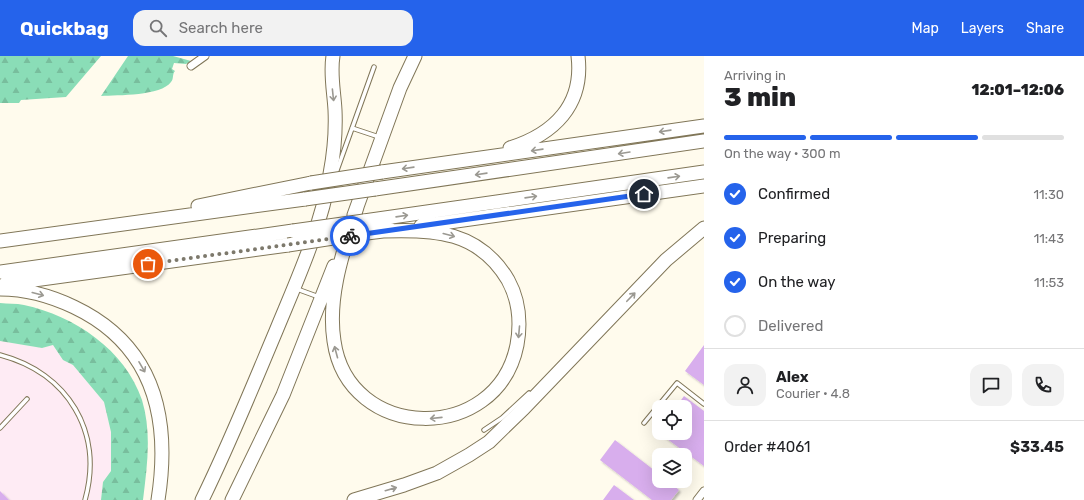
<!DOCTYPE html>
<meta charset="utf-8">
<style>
:root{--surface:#fff;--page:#f2f2f2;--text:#202124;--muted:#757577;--line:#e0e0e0;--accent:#2563eb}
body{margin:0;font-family:Rubik,sans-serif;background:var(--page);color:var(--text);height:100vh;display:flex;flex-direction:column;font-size:15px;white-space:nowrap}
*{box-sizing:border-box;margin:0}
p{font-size:13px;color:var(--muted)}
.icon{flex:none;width:22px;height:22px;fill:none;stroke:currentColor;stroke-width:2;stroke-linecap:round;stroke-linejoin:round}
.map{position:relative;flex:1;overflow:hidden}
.side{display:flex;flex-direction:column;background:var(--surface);width:380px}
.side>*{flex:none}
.controls{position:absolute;left:652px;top:344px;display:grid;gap:8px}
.controls a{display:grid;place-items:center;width:40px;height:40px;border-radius:8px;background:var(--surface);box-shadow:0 4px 16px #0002;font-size:20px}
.pin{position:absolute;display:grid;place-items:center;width:34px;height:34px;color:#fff;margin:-17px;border:2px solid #fff;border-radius:50%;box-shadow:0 1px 4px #0007}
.courier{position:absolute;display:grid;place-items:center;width:40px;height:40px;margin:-20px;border:3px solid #2563eb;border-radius:50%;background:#fff;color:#222;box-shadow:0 1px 5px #0007}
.head em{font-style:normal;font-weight:800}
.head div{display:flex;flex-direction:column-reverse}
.head{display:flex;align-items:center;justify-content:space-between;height:68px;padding:0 20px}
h1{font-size:26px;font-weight:800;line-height:30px}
.bar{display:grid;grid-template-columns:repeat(4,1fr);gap:6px 4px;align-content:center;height:48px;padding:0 20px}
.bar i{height:5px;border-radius:3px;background:var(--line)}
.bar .active{background:var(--accent)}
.bar p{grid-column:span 4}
.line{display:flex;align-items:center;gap:10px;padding:0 20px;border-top:1px solid var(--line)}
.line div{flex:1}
.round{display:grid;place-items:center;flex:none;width:42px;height:42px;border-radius:12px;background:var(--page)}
ol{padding:0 20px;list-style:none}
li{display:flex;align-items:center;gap:12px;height:44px}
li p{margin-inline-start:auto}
li .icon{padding:4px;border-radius:50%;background:var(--accent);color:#fff;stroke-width:4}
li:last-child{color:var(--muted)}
li i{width:22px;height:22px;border:2px solid var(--line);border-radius:50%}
header{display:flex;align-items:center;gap:24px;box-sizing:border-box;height:56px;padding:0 20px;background:var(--accent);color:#fff}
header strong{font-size:19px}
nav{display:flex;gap:22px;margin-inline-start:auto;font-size:14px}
.search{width:280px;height:36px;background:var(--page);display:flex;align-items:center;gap:10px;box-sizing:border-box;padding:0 14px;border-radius:12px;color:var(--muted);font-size:15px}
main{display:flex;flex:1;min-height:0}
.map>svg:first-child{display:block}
</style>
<header>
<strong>Quickbag</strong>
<div class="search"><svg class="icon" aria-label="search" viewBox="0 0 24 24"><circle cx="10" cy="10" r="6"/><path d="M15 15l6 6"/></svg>Search here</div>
<nav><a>Map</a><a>Layers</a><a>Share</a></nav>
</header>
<main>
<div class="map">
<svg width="704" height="444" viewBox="0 0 704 444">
<defs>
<pattern id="forest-firs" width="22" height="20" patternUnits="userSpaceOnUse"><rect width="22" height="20" fill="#8addb7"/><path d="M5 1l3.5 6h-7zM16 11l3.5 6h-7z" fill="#78be9d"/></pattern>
<filter id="shadow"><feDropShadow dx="2" dy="2" stdDeviation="1" flood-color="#0004"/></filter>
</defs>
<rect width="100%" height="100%" fill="#fffbed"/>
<path fill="#feebf4" d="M0,285l42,7 11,-3 10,15 10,5 31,37 7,30v39l-8,11 -2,18h-101z"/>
<path fill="url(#forest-firs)" d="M0,0h101l-35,41 -45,3 -2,3h-19z
M128,0h45l18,5 -5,3 -12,-1 -2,6 3,2c-3,3 -1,8 -4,11 -10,14 -53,13 -70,14z
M0,247c8,1 16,0 24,2 51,11 101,45 118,95 10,33 5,67 1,100h-42l2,-18 8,-11v-39l-7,-30 -31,-37 -10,-5 -10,-15 -11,3 -42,-7z"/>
<path fill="#d8aeed" filter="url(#shadow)" d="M704,289v40l-19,-14z
M684,340l20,15v55l-45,-33h26v-26h-9z
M615,384l44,34v7h9l11,9 -8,10h-19l-52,-40z
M614,429l20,15h-31z
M0,435l9,9h-9z"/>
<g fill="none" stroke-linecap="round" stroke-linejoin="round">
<g stroke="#807658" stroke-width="5.5">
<path id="lane" d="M352,72l27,9
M336,117l38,-106
M297,233l22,8
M0,299c68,18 104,77 85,145
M644,367l33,-40 27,21
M0,372l27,-29
M484,374l18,-12 27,-25"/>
</g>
<g stroke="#807658" stroke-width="9">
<path id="street" d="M191,10l14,-10
M697,444l7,-9"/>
</g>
<g stroke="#807658" stroke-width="15">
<path id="highway" d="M510,92c44,-14 74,-43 68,-92
M382,116l322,-46
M375,133l329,-48
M198,150l113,-23
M357,151c-13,42 -30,89 -23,134 14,101 163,104 183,4 4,-22 2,-45 -9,-65 -29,-49 -74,-51 -125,-49
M354,159l46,-127 15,-32
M364,165l340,-49
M421,170l283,-40
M359,178l32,-4
M0,185l305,-42
M0,216l293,-41
M5,228l283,-39
M0,233c25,0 51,7 74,18 80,38 97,111 84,193
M202,444c27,-55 50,-112 74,-169 21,-51 45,-103 54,-157 4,-21 6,-42 5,-64 -1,-18 -5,-36 -2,-54
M232,444l51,-105 51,-129
M354,444l50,-15 33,-12 32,-18 20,-13 35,-34 142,-148 38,-32"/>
</g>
<use href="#lane" stroke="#fff" stroke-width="3.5"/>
<use href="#street" stroke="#fff" stroke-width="7"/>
<use href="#highway" stroke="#fff" stroke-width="13"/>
<g stroke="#807658" stroke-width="15" stroke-linecap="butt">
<path id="highway-bridge" d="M311,127l71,-11
M305,143l70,-10
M293,175l71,-10
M288,189l71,-11"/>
</g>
<use href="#highway-bridge" stroke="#fff" stroke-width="13"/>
</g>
<defs><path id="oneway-shaft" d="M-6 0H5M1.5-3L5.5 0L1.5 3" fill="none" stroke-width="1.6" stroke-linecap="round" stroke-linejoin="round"/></defs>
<g stroke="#9b9992">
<use href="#oneway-shaft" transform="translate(333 39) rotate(84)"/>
<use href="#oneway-shaft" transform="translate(665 75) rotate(172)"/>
<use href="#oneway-shaft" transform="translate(537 94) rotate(172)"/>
<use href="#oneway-shaft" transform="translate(624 97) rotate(171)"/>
<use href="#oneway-shaft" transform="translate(408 112) rotate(172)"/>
<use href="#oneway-shaft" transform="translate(481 118) rotate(172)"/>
<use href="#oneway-shaft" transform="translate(674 121) rotate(-8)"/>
<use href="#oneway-shaft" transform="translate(531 141) rotate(-8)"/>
<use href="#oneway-shaft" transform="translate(402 160) rotate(-8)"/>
<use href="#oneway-shaft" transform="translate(449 179) rotate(15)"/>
<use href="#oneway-shaft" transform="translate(38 238) rotate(15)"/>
<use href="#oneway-shaft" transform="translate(631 241) rotate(-46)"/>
<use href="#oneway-shaft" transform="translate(519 276) rotate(95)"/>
<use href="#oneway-shaft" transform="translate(336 296) rotate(-105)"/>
<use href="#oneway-shaft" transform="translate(142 311) rotate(60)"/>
<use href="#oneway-shaft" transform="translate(436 362) rotate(174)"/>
<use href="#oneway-shaft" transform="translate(391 433) rotate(-16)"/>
</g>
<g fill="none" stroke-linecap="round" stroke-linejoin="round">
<path stroke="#7d796c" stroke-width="4" stroke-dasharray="0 7.2" d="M148,208l202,-28"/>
<path stroke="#2563eb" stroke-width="5" d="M350,180l294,-42"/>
</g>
</svg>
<div class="controls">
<a><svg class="icon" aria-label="locate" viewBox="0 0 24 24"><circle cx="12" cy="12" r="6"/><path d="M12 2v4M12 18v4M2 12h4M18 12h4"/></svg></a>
<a><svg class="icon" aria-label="layers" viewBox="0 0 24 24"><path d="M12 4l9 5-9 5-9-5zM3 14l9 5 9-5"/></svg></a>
</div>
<div class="pin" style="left:148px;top:208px;background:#ea580c"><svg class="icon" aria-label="bag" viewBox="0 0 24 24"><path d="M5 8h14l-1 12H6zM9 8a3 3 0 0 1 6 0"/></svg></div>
<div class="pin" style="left:644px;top:138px;background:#1f2937"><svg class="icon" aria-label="home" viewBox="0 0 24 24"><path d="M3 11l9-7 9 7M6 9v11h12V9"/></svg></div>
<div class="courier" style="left:350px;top:180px"><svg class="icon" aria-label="bike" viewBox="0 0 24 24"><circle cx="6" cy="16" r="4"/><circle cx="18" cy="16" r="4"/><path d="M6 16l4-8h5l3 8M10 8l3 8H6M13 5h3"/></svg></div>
</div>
<section class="side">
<div class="head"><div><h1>3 min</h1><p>Arriving in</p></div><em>12:01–12:06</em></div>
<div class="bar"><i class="active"></i><i class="active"></i><i class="active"></i><i></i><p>On the way · 300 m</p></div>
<ol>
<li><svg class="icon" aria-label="check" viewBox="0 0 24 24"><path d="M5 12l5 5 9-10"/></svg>Confirmed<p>11:30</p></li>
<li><svg class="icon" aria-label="check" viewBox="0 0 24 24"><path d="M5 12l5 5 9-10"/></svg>Preparing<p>11:43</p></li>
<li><svg class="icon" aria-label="check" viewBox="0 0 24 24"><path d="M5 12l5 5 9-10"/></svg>On the way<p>11:53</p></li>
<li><i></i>Delivered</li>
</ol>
<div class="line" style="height:72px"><a class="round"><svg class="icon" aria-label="person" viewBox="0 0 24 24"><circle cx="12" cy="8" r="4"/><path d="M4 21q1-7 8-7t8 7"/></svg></a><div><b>Alex</b><p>Courier · 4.8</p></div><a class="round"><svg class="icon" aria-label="chat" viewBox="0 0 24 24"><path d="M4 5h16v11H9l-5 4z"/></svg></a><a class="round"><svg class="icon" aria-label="phone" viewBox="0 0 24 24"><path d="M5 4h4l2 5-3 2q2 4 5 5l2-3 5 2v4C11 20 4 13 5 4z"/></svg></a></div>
<div class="line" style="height:52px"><div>Order #4061</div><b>$33.45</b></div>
</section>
</main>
